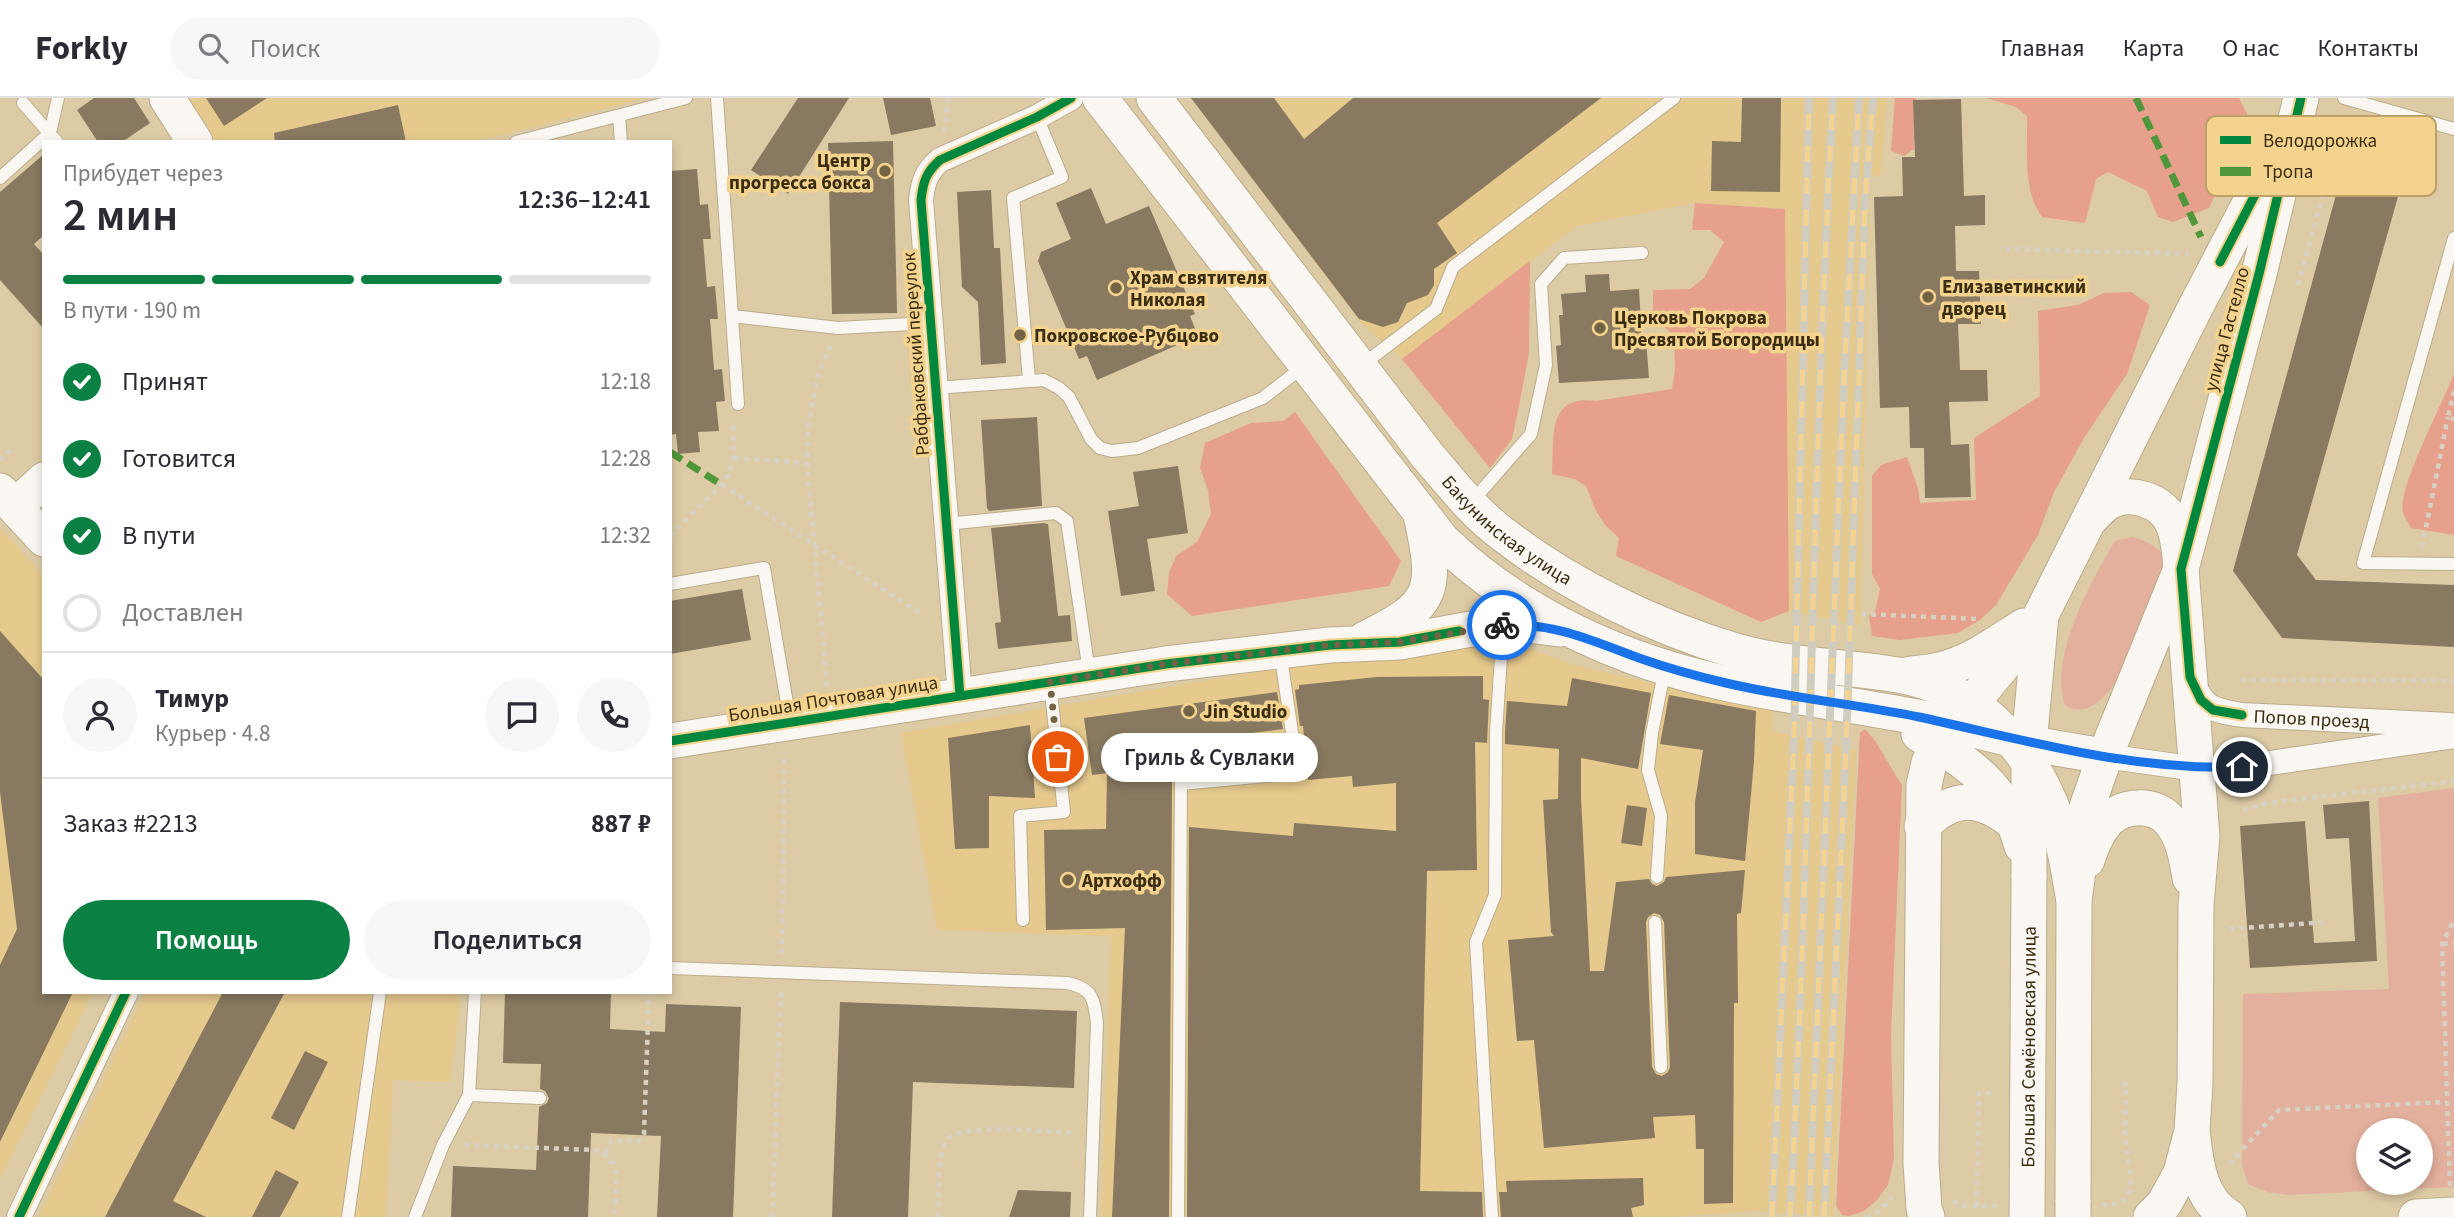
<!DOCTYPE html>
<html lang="ru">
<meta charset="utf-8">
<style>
:root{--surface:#fff;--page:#f7f7f7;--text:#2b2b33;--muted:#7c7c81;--line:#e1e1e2;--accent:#0b8043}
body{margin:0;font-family:"Source Sans 3",sans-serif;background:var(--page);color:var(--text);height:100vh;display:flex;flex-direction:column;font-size:26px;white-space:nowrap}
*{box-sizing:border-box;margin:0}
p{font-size:23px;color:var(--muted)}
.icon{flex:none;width:38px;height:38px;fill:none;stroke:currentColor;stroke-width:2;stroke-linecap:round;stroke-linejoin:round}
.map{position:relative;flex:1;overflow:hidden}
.side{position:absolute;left:42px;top:42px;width:630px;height:854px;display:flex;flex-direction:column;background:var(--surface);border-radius:0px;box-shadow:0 4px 10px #0003}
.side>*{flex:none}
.controls{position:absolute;left:2356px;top:1020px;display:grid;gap:14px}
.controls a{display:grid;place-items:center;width:77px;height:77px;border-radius:50%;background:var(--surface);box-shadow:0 4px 10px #0003;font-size:35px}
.pin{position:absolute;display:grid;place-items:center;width:60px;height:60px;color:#fff;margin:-30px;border:4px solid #fff;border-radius:50%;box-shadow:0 2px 7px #0007}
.courier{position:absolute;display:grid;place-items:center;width:70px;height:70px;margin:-35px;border:5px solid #1a73e8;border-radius:50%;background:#fff;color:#222;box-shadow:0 2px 9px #0007}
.bubble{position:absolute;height:49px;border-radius:24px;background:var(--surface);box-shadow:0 4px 10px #0003;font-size:23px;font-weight:600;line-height:49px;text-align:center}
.headline em{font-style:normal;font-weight:600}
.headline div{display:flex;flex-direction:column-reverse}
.headline{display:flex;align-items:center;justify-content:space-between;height:119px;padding:0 21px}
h1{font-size:46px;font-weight:600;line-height:52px}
.bar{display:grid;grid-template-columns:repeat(4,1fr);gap:10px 7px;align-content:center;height:84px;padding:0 21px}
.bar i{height:9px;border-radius:5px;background:var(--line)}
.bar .on{background:var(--accent)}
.bar p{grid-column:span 4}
.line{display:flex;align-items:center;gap:18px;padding:0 21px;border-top:2px solid var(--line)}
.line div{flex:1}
.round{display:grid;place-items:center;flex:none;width:74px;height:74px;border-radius:37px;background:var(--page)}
ol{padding:0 21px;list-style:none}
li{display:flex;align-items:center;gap:21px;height:77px}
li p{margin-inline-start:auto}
li .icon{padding:7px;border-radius:50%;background:var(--accent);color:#fff;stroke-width:4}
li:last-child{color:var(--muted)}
li i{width:38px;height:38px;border:4px solid var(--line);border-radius:50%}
.primary-button{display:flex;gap:14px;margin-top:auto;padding:14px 21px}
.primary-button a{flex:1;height:80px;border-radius:42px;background:var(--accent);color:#fff;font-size:28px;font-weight:600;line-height:80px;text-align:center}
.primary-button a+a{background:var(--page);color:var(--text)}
header{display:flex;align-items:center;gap:42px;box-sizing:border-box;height:98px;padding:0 35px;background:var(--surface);border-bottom:2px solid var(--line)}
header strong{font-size:33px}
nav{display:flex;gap:38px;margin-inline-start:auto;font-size:24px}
.search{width:490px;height:63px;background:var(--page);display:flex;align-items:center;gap:18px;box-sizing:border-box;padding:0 24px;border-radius:38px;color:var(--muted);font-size:26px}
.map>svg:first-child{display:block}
</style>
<header>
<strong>Forkly</strong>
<div class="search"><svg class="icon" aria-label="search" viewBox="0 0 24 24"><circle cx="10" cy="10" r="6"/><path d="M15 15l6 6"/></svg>Поиск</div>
<nav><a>Главная</a><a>Карта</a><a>О нас</a><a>Контакты</a></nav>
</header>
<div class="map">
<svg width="2454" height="1119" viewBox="0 0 2454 1119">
<rect width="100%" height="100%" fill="#ddcba5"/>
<path fill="#e5c98d" d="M184,0h462l-171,44h-263z
M1191,0h696l-6,76 -10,4 -11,447 -71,-14 -5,-402 -89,-6 -118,23 -175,133 -41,-36z
M0,430l44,48v416h49l-93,187z
M1501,545l35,8 38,14 72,17 127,22 -1,27 84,19 -23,467 -79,-6 -80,6h-573l10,-281 -174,-6 -36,-197 389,-67z
M145,894h314l-1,30 -8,60 -57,-2 -7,137h-347z"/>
<path fill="#e2b09c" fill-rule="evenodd" d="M2132,439c17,4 27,12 39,24 -12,30 -58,176 -106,144 -17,-47 26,-124 50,-164z
M2454,690v399l-166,8 -21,-3 -19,-8 -6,-20 1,-170 146,-5 -11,-191zM2368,1032h52v53h-52z"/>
<path fill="#e6a08b" d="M1895,0h21l-2,51 -10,7 -13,-5z
M1986,0h253l8,16 -8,30 -30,64 -36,14 -15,-5 -11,-26 -39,-19 -12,7 -11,44 -43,-6c-20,-26 -14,-70 -15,-101l-11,-9z
M1695,105l90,6 4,402 -28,11 -145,-66 3,-18 -14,-13 -9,-14 -10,-25 -11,-7 -23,-5c3,-34 -7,-80 44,-73l76,-12 3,-19 -1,-34 -21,-20v-26l37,-1 14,-11 20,-36 -14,-12h-18z
M1530,163l-1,92 -10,53 -7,33 -22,29 -88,-109z
M2131,194l19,13 -23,69 -43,64 -30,54 -16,43 -42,70 -16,15 -22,13 -58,7 -28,-4 -3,-20 6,-4 5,-23 -8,-15v-98l9,-11 26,-8 11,31 2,15 56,-3 -2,-62 66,-42 -2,-85 40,-6 26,-12z
M2454,275v162l-43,-7c-2,-4 -6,-10 -8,-15 -6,-25 41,-111 51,-140z
M1295,314l106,149 -12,25 -197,30 -25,-22 2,-21 7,-17 21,-14 14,-28 -3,-24 -8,-22 5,-25 46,-20 32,-2z
M1865,631c14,14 25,39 37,56l-11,249 3,125 -6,26 -11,15 -13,11 -15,5 -7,-1 -6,-9 24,-473z"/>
<path fill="#887960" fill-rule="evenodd" d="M94,0h40l16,25 -28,19h-24l-21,-32z
M206,0h61l-43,28z
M798,0h51l-61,96 -37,-24z
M883,0h47l6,28 -45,9z
M1191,0h83l30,41 49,-41h248l-164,125 20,30 -23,16v16l-6,10 -21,8 -9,19 -15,5 -24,-8z
M1742,0h39l-1,94 -69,-1 1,-50 29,1z
M1961,1l3,97 21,-1v30l-30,1 1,45h23l2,53h-23l2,46h27l1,31 -39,1 2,43 18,-1 2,53 -46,1 -1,-50h-14l-1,-41 -29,1 -6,-211 29,-1 -1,-39h13l-2,-57z
M398,7l8,37h-131l-1,-9z
M2357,20l75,19 -14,53 -17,-4 -104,369 19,25 138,5v62l-172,-9 -49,-67z
M893,43l4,172 -65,1 -4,-171z
M44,56v81l-10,9 10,11v74l-44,-49v-88z
M697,71l3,36 8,-1 3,35h-8l4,48 8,-1 3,33h-8l4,51 8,-1 3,32 -9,1 3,29 -21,1 2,20 -22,2 -2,-20 -6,1v-264z
M1091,90l15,36 43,-18 46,108 -5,2 8,20 -101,44 -10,-24 -8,3 -41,-98 3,-9 30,-13 -15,-36z
M991,92l3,58h6l6,115 -25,2 -3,-63 -16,-15 -5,-95z
M1609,176l1,17 29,-2 3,52 4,-1 3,38 -90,5 -3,-37 5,-1 -2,-30h4l-2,-21 25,-2 -1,-17z
M1037,319l5,89 -53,5 -2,-3 -6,-88z
M1178,368l10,67 -41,6 8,52 -34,5 -13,-85 31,-5 -6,-34z
M1043,425l5,1 10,92 12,-1 2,26 -74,8 -3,-26 6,-1 -10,-94z
M742,491l9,51 -81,14v-53z
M0,533l44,49v312h29l-73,150v-177l17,-36 -17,-137z
M1483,578v23l6,1 -2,43 -12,-1 2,128 -50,1 -7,320 62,1 1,25h-296l2,-390 104,9 1,-13 102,8v-48l-43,4 -1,-11 -44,4 -5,-54h-3l-5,-36 4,-1v-4l78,-8z
M1572,580l79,15 -13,76 -57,-11v40l9,173h14l12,-89 33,-3 3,5 5,2 7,-4 2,-5 79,-7 -4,43 -4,1 1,89h-4l-1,200 -29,1v-55h-8l-1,-34 -42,2 2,21 -111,10 -10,-108 -17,1 -9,-101 46,-4 -3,-4 -8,-132 15,-1 1,-50 -54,-5v-12l2,-31 60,5zM1654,815l6,2 4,7 6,145 -2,5 -6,4 -6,-2 -4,-7 -6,-145 2,-5z
M1277,594l6,37 -104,13 3,25 -7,1 -3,16 -3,433h-57l13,-289 -79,2 -2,-100 62,-1 1,-56 -15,2 -8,-57z
M1669,597l87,16 -2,50 -9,100 -50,-7v-52l8,-52 -43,-6z
M1030,627l5,73 -46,-2v52l-34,1 -7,-111z
M2369,703l8,160 -127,7 -10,-142 65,-5 9,122 41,-2 -6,-103 -23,1 -3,-34z
M1627,707l20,3 -5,38 -21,-3z
M223,894h62l-112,209 33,16h-101z
M505,894h106l-1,37 55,3 1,-28 75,3 -8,210h-76l4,-81 -70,-3 -3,84h-137l2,-51 83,4 3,-63 8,-4 2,-5 -4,-7 -5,-2 1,-25 -38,-1z
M840,904l237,9 -3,77 -161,-6 -5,135h-76z
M305,953l23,11 -34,68 -23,-12z
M276,1072l23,12 -19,35h-28z
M1643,1080l1,27 -13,3 2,9h-132l-2,-25h8l-1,-11z
M1018,1092l53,2 -1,25h-61z"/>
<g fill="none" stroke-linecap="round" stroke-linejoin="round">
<g stroke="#baac8d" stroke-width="14">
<path id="lane" d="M717,0l21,306
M2344,0l110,31
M23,5l34,39
M619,18l2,26
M516,44l170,-44
M0,80l50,-45 8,-35
M2454,140l-91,325 91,1
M732,218l106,12 92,-5
M1362,267l74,-56 17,-42 221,-169
M1029,281l-16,-181 49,-21 -25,-60
M935,290l109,-8 15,8 10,9 22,42 9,9 12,3 26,-3 125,-50 41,-32
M1470,406l61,-70 15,-69 -5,-81 23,-26 78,-5
M946,426l110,-11 11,8 22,151
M670,486l94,-16 26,153
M1657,779l4,-61 -13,-46 4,-37 13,-65
M1023,822l-3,-104 44,-4 -14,-129
M1655,824l6,145
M670,870l397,15c26,5 27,16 30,40l-7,194
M469,997l71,3
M348,1119l32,-225
M415,1119l28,-72 26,-50 6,-103
M1178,1119l3,-433 117,-11 -18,-122
M1492,1119l-16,-275 19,-47 1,-163 7,-105"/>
</g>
<g stroke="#baac8d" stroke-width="26">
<g id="street">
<path id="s1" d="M2191,582c14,29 20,30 51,35l208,10"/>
<path d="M960,598l-39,-496c2,-18 5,-28 19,-40l97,-43 34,-19"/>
<path d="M2105,658l92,13 45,-2 212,-31"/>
<path d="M19,1119l107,-225"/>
</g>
</g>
<g stroke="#baac8d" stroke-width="37">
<g id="secondary">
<path d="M167,0l28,44"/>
<path d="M1100,0l342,442c77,75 182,122 287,144 62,13 126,21 188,33 37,7 73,18 109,25 26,6 53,10 79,14"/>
<path id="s2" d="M1154,0l273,357c24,28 47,58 77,80 66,51 151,92 232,116 52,15 109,15 162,24 86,15 142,81 164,163 5,20 8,42 12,62"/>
<path d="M0,393l44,48"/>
<path d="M15,409l29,-27"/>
<path d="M2090,421c5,-5 11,-12 17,-16 22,-14 56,-3 66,21 6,14 7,30 8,45l21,267 -6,69 -1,178 -3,48 -11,42 -17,31 -13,13"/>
<path d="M1365,541c72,-34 72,-51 56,-124"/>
<path d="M1906,577c11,-2 22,-2 33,-5 32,-7 58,-27 85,-44"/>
<path d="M1919,636c50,28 87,54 103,112"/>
<path d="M670,643l496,-77 164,-19 70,-3 93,-17h34l33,4"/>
<path d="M1922,728c31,-31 57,-31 91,-4"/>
<path d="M2087,762c4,-13 10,-28 20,-39 17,-17 47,-18 63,0 13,14 17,39 20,57"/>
<path d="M2029,780v-135l12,-128 153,-305 78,-149"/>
<path d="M2193,1040c3,28 8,63 36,79"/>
<path d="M2073,1105l1,-303 13,-93 18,-51 76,-187 78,-295 42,-176"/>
<path d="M1927,1119l-3,-8 -3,-46 3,-378 5,-22 9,-19 75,-91 28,-37"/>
<path d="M2416,1119l38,-2"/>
</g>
</g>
<path stroke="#d7d1c4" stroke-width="4.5" stroke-dasharray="5 5" stroke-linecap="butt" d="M944,34l4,-34
M2005,151l184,5
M2298,187l46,-168
M2454,293l-6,26 6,2
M734,360l73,5
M0,362l15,-14
M722,387l202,131
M670,438l56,-56 8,-22 -1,-36
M2422,449l26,-130
M1861,516l118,5
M2241,582l213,1
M827,588l-20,-223 1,-33 9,-53 14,-32
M2243,712l24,-7 187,-22
M2229,831l98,-7
M2443,846l11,-1
M782,856l2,-201
M464,1047l131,5c30,8 20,42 19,67
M606,1055v-6l5,-6h29l4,-7 5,-142
M2229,1066l50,-54 167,-8
M2450,1088l-8,-242 12,-24
M1953,1103l12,5h34
M2102,1107c7,0 16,0 22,-5 14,-11 1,-50 1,-65 0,-17 1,-34 1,-51l-9,1
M1977,1108l2,-113h12
M772,1119l9,-226
M938,1119c1,-17 -1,-63 8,-76 11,-19 105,-9 128,-8
M1866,1119l14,-6 12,-14"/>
<use href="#lane" stroke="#faf7f2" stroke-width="12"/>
<use href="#street" stroke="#faf7f2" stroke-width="24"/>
<use href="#secondary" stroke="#faf7f2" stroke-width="35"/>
<g stroke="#d1ccc0" stroke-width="8">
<path id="rail" d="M1772,1119l22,-481 15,-638
M1790,1119c21,-373 22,-746 43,-1119
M1809,1119l35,-839 15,-280
M1824,1119l22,-469 19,-547 8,-103"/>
</g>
<use href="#rail" stroke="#f4d38e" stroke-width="5" stroke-dasharray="16" stroke-linecap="butt"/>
<g stroke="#baac8d" stroke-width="37" stroke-linecap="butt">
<g id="secondary-bridge">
<path id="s3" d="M2027,1119l2,-339"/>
<path d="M2073,1119v-14"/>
</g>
</g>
<use href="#secondary-bridge" stroke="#faf7f2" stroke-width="35"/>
<path stroke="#50963a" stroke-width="7" stroke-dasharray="14 7" stroke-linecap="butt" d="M2136,0l65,139
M670,354l52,33"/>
<g stroke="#f4d38e" stroke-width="13">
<path id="cycleway" d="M2220,164l49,-94 15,-35
M960,598l-39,-496c2,-18 5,-28 19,-40l97,-43 34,-19
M2242,617l-29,-5 -12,-10 -11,-23 -9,-108 78,-295 42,-176
M670,643l496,-77 164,-19 70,-3 59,-11
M19,1119l107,-225"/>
</g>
<use href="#cycleway" stroke="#00873e" stroke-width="9"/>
</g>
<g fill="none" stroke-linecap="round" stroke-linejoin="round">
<path stroke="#736445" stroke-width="7" stroke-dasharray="0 12.6" d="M1058,659l-8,-75 116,-18 164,-19 70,-3 102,-17"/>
<path stroke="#1a73e8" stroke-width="9" d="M1502,527c54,-2 88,15 137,33 28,10 57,18 87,25 63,15 129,21 193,34 106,23 213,54 323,50"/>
</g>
<g fill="#736445" stroke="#f4d38e" stroke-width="2.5">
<circle cx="885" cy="73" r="7"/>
<circle cx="1116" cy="190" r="7"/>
<circle cx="1928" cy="199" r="7"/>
<circle cx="1600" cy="230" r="7"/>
<circle cx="1020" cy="237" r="7"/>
<circle cx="1189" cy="613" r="7"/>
<circle cx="1068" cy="782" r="7"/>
</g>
<g text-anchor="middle" stroke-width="7" stroke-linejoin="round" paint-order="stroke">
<g font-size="19" font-weight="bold" fill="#3a2d11" stroke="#f4d38e" text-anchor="start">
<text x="871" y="69" text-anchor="end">Центр<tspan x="871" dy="22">прогресса бокса</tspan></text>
<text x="1130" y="186">Храм святителя<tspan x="1130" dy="22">Николая</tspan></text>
<text x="1942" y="195">Елизаветинский<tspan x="1942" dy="22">дворец</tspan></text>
<text x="1614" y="226">Церковь Покрова<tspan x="1614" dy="22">Пресвятой Богородицы</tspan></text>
<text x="1034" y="244">Покровское-Рубцово</text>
<text x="1203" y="620">Jin Studio</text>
<text x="1082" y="789">Артхофф</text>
</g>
<g font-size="19" fill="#3a2d11" stroke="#f4d38e">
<text transform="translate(2226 231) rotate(-75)" y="7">улица Гастелло</text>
<text transform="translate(915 256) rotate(-94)" y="7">Рабфаковский переулок</text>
<text dy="7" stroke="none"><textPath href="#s2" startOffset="560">Бакунинская улица</textPath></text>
<text transform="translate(833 600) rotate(-9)" y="7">Большая Почтовая улица</text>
<text dy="7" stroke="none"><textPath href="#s1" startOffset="136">Попов проезд</textPath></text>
<text dy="7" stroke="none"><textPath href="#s3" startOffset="170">Большая Семёновская улица</textPath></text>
</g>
</g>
<rect x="2206" y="18" width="230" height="80" rx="10" fill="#f4d38e" stroke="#bca168" stroke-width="2"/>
<rect x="2220" y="38" width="31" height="8" fill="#00873e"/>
<rect x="2220" y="69" width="31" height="9" fill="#50963a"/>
<g font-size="19" fill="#3a2d11">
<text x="2263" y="49">Велодорожка</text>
<text x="2263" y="80">Тропа</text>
</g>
</svg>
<div class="controls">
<a><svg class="icon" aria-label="layers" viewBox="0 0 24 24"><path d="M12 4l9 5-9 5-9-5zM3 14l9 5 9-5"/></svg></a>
</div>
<div class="pin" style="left:1058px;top:659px;background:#ea580c"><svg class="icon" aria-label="bag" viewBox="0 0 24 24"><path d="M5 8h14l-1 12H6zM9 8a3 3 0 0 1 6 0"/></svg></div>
<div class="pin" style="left:2242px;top:669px;background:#1f2937"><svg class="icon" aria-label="home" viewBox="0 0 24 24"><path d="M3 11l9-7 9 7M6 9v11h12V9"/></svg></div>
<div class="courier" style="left:1502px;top:527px"><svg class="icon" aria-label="bike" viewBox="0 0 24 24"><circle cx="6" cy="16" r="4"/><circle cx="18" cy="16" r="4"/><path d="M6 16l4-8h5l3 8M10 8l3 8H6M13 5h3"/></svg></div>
<div class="bubble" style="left:1101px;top:635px;width:217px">Гриль &amp; Сувлаки</div>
<section class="side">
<div class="headline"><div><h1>2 мин</h1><p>Прибудет через</p></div><em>12:36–12:41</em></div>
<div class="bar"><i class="on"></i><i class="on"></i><i class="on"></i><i></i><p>В пути · 190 m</p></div>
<ol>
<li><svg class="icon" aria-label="check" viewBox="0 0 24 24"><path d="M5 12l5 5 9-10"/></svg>Принят<p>12:18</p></li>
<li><svg class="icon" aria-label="check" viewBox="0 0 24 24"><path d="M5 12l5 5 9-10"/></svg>Готовится<p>12:28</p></li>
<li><svg class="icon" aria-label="check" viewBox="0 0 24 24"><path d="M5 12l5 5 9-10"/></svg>В пути<p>12:32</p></li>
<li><i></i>Доставлен</li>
</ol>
<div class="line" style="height:126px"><a class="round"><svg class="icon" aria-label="person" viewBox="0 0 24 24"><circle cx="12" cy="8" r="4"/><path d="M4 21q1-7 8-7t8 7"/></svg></a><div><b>Тимур</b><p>Курьер · 4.8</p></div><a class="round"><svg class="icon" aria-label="chat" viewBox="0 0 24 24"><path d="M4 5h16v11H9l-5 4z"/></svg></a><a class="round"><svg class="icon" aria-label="phone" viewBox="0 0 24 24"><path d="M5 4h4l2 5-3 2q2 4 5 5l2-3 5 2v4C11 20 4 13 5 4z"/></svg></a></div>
<div class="line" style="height:91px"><div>Заказ #2213</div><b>887 ₽</b></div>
<div class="primary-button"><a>Помощь</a><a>Поделиться</a></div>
</section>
</div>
